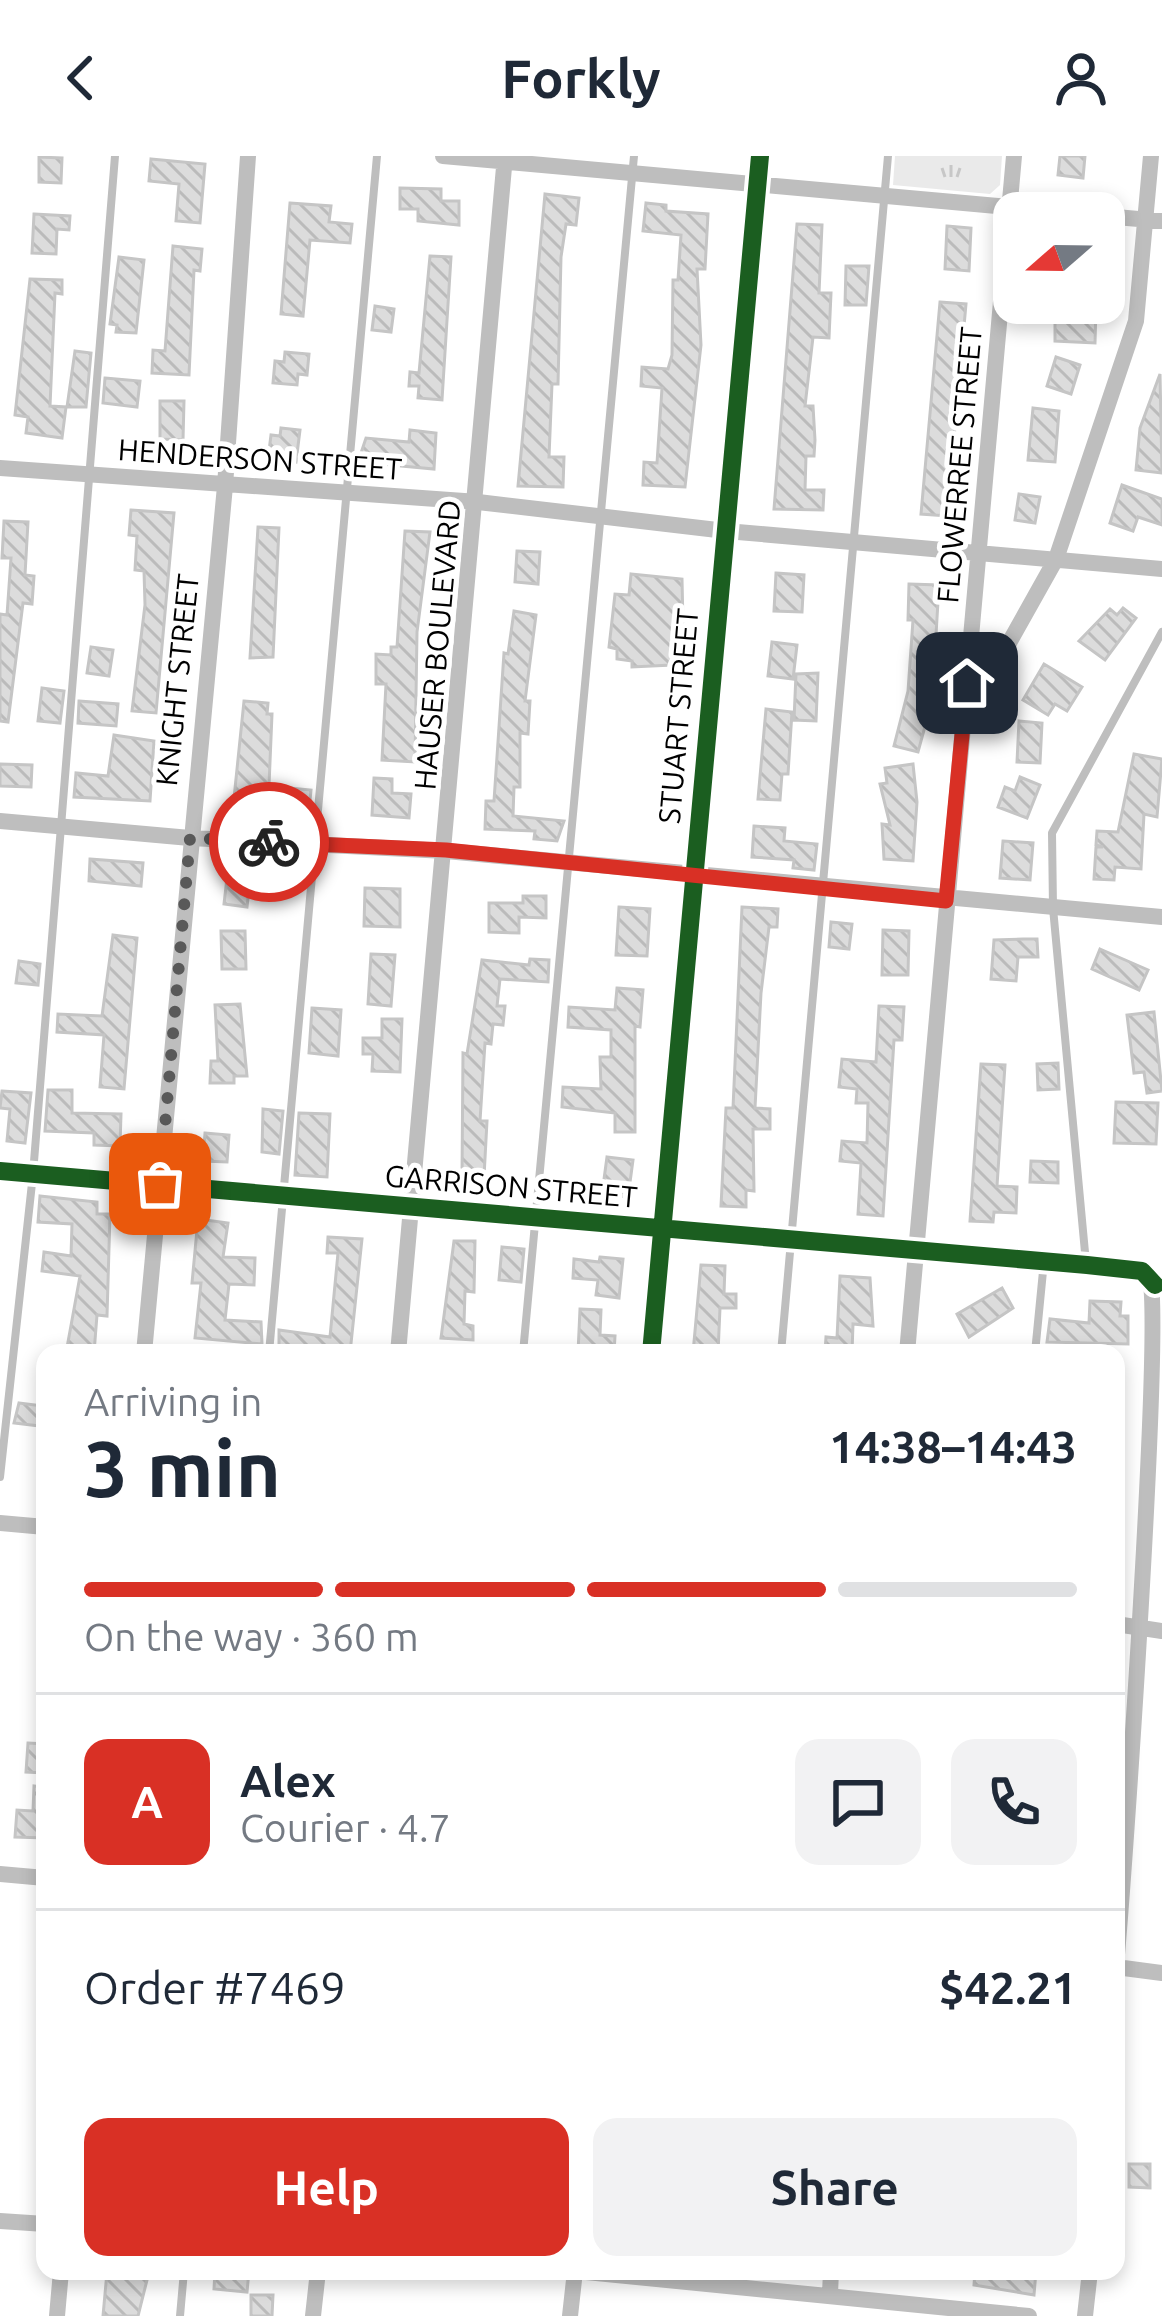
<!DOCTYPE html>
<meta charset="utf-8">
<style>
:root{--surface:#fff;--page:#f2f2f3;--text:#1f2937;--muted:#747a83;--line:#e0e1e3;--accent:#d93025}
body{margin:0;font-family:Ubuntu,sans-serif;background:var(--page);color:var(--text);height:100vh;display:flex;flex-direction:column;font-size:45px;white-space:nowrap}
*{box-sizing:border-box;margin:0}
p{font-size:39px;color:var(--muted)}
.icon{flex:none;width:66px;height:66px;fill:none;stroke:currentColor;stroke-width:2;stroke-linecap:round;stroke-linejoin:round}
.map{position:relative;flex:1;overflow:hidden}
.side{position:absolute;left:36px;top:1188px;width:1089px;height:936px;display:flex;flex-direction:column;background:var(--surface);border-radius:24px;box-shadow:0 6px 18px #0003}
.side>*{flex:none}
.needle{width:78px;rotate:250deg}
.buttons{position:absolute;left:993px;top:36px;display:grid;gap:24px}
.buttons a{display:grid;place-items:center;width:132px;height:132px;border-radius:24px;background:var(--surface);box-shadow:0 6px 18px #0003;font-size:60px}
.pin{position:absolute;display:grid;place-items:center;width:102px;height:102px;color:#fff;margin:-51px;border-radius:24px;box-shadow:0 6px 18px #0006}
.courier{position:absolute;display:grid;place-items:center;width:120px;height:120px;margin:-60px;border:9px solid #d93025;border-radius:50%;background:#fff;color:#222;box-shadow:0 3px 15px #0007}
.overview em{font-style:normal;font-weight:600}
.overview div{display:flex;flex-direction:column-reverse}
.overview{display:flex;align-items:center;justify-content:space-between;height:204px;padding:0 48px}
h1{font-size:78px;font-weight:600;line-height:90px}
.bar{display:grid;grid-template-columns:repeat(4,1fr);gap:18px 12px;align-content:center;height:144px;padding:0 48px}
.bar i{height:15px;border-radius:9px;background:var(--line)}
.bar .on{background:var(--accent)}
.bar p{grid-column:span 4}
.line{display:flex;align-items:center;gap:30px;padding:0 48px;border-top:3px solid var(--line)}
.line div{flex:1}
.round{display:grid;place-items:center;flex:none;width:126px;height:126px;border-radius:24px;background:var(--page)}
.button{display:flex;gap:24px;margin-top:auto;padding:24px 48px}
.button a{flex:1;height:138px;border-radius:24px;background:var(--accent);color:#fff;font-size:48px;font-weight:600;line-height:138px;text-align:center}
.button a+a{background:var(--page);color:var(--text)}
header{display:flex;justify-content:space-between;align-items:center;height:156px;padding:0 48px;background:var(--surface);font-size:54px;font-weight:600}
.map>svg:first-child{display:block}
</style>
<header><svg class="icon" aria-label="back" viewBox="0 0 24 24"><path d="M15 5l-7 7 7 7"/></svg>Forkly<svg class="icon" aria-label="person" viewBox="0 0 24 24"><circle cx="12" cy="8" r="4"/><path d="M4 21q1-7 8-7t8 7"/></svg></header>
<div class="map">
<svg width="1162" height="2160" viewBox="0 0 1162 2160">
<defs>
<pattern id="grass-tufts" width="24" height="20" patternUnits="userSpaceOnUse" patternTransform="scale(3)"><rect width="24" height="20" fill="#eaeaea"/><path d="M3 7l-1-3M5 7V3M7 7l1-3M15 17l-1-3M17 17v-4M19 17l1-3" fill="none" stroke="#c7c7c7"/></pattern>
<pattern id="building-back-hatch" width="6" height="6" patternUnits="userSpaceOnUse" patternTransform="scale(3)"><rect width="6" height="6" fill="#dcdcdc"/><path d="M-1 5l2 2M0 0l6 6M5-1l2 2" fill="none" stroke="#bbb"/></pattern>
</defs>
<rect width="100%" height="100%" fill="#fff"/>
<path fill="url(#grass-tufts)" d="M895,0h107l-2,29 -10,9 -97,-9z"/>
<path fill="url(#building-back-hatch)" stroke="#c5c5c5" stroke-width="3" d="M1060,0h25l-2,22 -25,-3z
M39,1l23,1 -1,25 -22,-1z
M151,3l54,5 -5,59 -24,-2 3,-37 -30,-3z
M400,32l41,1v12h18v24l-41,-4v-12h-18z
M545,38l34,4 -3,27 -10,-1 -5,33 -3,127h-6l-3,73h15l-1,30 -45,-1z
M290,47l41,3 -2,16 23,2 -2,19 -40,-3 -7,76 -22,-2z
M646,47l20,2v6l42,3 -3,55h-8l4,76 -16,142 -42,-2 1,-23 13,1 5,-75 -21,-2 1,-19 26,2 4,-14 1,-75h5l3,-45 -38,-4z
M34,58l36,2 -1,14 -12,-1 -1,25 -24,-1z
M797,68l25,1 -3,68h12l-2,45 -16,-1 -8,69h8l2,34 -1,16h-8l-1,34h19l-1,20 -49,-1z
M947,70l24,2 -2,43 -24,-2z
M173,90l29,3 -2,22 -6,-1 -5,105 -37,-2 1,-23 12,1z
M430,100l21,1 -9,143 -24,-2 1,-12h-10l1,-14 9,1z
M119,101l25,3 -8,73 -20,-1 1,-7 -7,-1z
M846,110h23l-3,39h-21z
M30,123l32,1v14l-7,-1 -5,113 16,1 -4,31 -36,-5 2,-16 -13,-2z
M940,146l26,2 -19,212 -26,-2z
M375,150l19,3 -3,23 -19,-2z
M1073,151l23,1 -1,35 -40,-2v-23l18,1z
M75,195l16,2 -5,54h-19z
M285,196l24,2 -2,21 -9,-1 -1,11 -24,-2 2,-22 9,1z
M1056,201l24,8 -9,29 -24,-8z
M1160,218l2,99 -26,-3 4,-42z
M105,222l35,3 -3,26 -34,-4z
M160,245h24l-1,39 -23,-1z
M1033,252l26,3 -4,51 -27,-2z
M281,272l19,2 -4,32 -28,-3 3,-24 9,1z
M410,274l26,3 -2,36 -76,-7 8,-24 43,4z
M1122,329l40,14v26l-24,-8 -5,14 -23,-8z
M1019,338l21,3 -5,26 -20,-3z
M131,354l43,3 -18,200 -24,-2 13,-106 -1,-34 -9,-1 2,-34 -8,-1z
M4,365l24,1 -3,53 9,1 -2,28 -9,-1 -15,119 -8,-1v-107l7,1 4,-57h-9z
M258,371l21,1 -6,129 -23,1z
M405,375l25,1 -13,100 -2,130 -33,-2 4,-76h-10v-30l15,1v-8h6z
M517,395l23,1 -2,32 -23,-2z
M776,417l28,2 -2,37 -28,-1z
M631,418l51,5 1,45 -6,1 -5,40 -40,2v-6l-15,-2v-10l-8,-2 6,-53 14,1z
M909,428l30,1 -7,116 -14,51 -24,-6 14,-55 5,-71h-5z
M1123,452l13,10 -31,42 -26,-19 31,-32 7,6z
M514,455l22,4 -11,86h5l-2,33 -8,-1v54h-6l-1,29 51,5 -7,20 -23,-2 1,-8 -50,-2 1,-28h8l10,-148 4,1z
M772,486l25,3 -4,34 -25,-3z
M91,491l22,3 -4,26 -22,-3z
M1044,508l38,23 -15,24 -12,-7 -7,11 -25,-15z
M818,517l-2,48 -22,-1 2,-46z
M42,532l22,3 -4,32 -22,-2z
M79,545l39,3 -2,22 -38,-3z
M244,545l24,2 -1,11h5l-3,72 42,4 -2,20 -47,-11 -2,12 -27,-3z
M766,553l26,3 -4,62h-6l-2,26 -22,-1z
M1019,565l23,2 -2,40 -23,-1z
M114,579l40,6 -4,60 -76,-4 2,-24 32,3z
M1134,598l28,5 -5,58 -13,-3 -3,55 -26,-2 -1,13 -20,-1 2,-32h7l-7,-2 1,-14 21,1z
M0,608l32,1 -1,22 -31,-1z
M913,608l4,38 -4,59 -29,-2 -2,-35 8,1 -10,-41 7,-1 -2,-15z
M1020,621l20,8 -13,33 -29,-11 7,-20 10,4z
M374,622l18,1v14l19,1 -2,24 -37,-3z
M754,670l31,2 -1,13 33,3 -3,26 -21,-2 1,-8 -42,-3z
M1003,685l30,2 -3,37 -30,-2z
M90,703l53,4 -2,23 -52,-5z
M257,709l25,3 -3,24 -30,-3 -2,18 -23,-3 4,-35 28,4z
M365,732l35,1v38l-36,-1z
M523,740h23v22l-27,-1v16l-30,-1v-29h34z
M619,751l31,2 -3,47 -31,-1z
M742,751l36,2 -1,18h-8l-8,66 -6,115 15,1v20h-17l1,62 -8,-1v17l-25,-1 5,-98h7z
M831,766l21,2 -3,25 -20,-2z
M883,774l26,1 -1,44h-26z
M221,775h24l1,38h-24z
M113,779l24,3 -13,151 -24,-2 4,-52 -47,-3 1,-18 44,2z
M1023,783h14l1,18h-20l-2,24 -25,-2 3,-39z
M1100,793l48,21 -9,20 -47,-21z
M371,798l24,1 -4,51 -23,-2z
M530,803l19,1 -1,22 -48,-3 -3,27h8l-2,19 -10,-1 -2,20 -6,-1 -5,78h7l-3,56 -22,-1 1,-123 4,1 15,-94 47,5z
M19,805l21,3 -2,21 -22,-2z
M617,832l26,2 -3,37 -5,-1v106h-20v-19l-53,-6 1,-20 38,2 -1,-32h11v-27l-43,-3 1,-20 46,3z
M240,848l7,72h-13v7h-24l1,-22h7l-3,-56z
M879,850l25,1 -2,33h-8l-11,176 -25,-2 3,-51 -21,-2 2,-20 25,2 1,-40h-12l1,-14 -18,-2 3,-28 34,3z
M312,852l29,2 -3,46 -29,-3z
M1154,856l8,79 -15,2 -3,-21 -10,1 -7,-58z
M382,863h20l-2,53 -28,-1 1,-17h-10v-16h19z
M1058,907l1,26 -21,1 -1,-26z
M981,908l24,1 -8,121 20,1 -1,26 -22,-1 -1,10 -23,-1z
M48,934h24v23l49,1 -1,32 -26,-1v-12l-49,-2z
M2,935l29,2 -6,50 -18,-2 3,-32 -10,-1z
M1116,946l42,1 -2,41 -42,-1z
M263,953l20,2 -4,43 -17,-2z
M299,957l31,1 -3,63 -32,-2z
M205,977l24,2 -2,27 -24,-1z
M607,1001l26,3 -5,37 -26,-3z
M1031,1005l27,1v21l-28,-1z
M40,1040l57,6v12h13l-3,102 -10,-1 -3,38h-28l14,-77 -38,-5 2,-19 27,4 1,-32 -34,-2z
M198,1063l30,4 -5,34 32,1 -1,27 -25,-1 -4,36 36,2 1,22 -67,-6 6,-55h-9z
M328,1081l34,2 -12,114 -71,-2v-21l51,7 8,-84h-11z
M454,1085h21l-1,51 -9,-1 -1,33 9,2v14l-32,-2z
M502,1091l22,2 -3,33 -22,-2z
M600,1101l23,2 -4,39 -23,-3 2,-15 -25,-2 1,-19 25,3z
M701,1109l24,1 -1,28h12v14h-16l-2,45h-25z
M840,1120l30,2 3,48 -20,-2 -1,29h-27l1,-16 11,1z
M1002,1132l11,20 -44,29 -12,-23z
M1090,1145l31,1 -1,14h8v28l-81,-2 3,-23 39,4z
M580,1153l21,1 -1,25 15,1 -1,17h-36z
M19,1247l24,3 -3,20 -26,-3z
M28,1587l17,1v29l-19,-1z
M34,1630l11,1v51l-30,-1 2,-27 16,1z
M1129,2008h21v24l-21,-1z
M215,2115h34l-2,21 -33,-3z
M975,2115h61l-2,24 -60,-10z
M107,2116l41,4 -10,40h-35z
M251,2139h22l-1,21h-21z"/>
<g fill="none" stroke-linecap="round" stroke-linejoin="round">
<path stroke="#bebebe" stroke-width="8" d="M1086,1107l-33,-355 -1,-75 110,-201
M269,1197l108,-1197
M523,1197l111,-1197
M781,1197l107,-1197
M1035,1197l9,-92
M0,1321l33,-303 82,-1018
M180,2160l4,-45"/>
<path stroke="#bebebe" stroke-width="16" d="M443,0l632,57
M1104,60l58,5
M0,312l478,34 248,29 436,38
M967,562l89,-159 80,-238 15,-165
M0,665l190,17 256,13 716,66
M0,1015l1064,91 63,7 23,8c12,55 -25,590 -34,689
M144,1197l81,-867 23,-330
M398,1197l107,-1197
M651,1197l109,-1197
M907,1197l107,-1197
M0,1367l45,4
M1116,1468l46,7
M0,1718l45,4
M1116,1811l46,6
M0,2065l45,3
M576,2115l453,45
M830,2138l1,-23
M57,2160l4,-45
M313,2160l5,-45
M570,2160l5,-45
M1085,2160l5,-45"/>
<g stroke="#fff" stroke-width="26">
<path id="cycleway" d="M0,1015l1087,94 55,6 13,14
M651,1197l109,-1197"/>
</g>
<use href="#cycleway" stroke="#1b5e20" stroke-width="18"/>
</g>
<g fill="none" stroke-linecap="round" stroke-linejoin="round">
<path stroke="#595959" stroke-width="12" stroke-dasharray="0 21.6" d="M160,1028l30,-346 79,4"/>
<path stroke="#d93025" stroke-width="15" d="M269,686l177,8 500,51 21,-218"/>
</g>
<g text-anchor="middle" stroke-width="10" stroke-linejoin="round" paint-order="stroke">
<g font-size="30" fill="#000" stroke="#fff">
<text transform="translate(260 304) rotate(4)" y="10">HENDERSON STREET</text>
<text transform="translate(960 309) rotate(-85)" y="10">FLOWERREE STREET</text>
<text transform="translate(438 489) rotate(-85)" y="10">HAUSER BOULEVARD</text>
<text transform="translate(178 524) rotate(-84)" y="10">KNIGHT STREET</text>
<text transform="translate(679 560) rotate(-85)" y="10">STUART STREET</text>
<text transform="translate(511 1031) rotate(5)" y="10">GARRISON STREET</text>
</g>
</g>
</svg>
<div class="buttons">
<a><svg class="needle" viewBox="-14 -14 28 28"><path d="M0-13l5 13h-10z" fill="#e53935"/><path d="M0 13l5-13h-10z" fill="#747a83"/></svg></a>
</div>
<div class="pin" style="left:160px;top:1028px;background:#ea580c"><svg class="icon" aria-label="bag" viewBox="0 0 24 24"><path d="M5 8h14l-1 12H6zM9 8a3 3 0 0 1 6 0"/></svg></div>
<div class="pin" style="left:967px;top:527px;background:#1f2937"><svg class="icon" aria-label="home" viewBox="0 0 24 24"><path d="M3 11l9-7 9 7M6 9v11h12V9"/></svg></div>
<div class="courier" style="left:269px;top:686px"><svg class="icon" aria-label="bike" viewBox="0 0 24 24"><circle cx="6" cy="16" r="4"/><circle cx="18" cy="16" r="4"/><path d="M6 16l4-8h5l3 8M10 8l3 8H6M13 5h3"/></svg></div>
<section class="side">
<div class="overview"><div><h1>3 min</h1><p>Arriving in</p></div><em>14:38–14:43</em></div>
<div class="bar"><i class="on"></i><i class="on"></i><i class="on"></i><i></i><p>On the way · 360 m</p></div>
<div class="line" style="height:216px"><b class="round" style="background:var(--accent);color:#fff">A</b><div><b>Alex</b><p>Courier · 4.7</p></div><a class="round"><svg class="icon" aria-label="chat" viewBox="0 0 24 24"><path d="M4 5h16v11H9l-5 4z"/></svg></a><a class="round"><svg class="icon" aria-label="phone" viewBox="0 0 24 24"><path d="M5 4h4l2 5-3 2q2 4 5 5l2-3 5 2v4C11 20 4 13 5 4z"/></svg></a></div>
<div class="line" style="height:156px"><div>Order #7469</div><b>$42.21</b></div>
<div class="button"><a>Help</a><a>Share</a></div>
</section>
</div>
